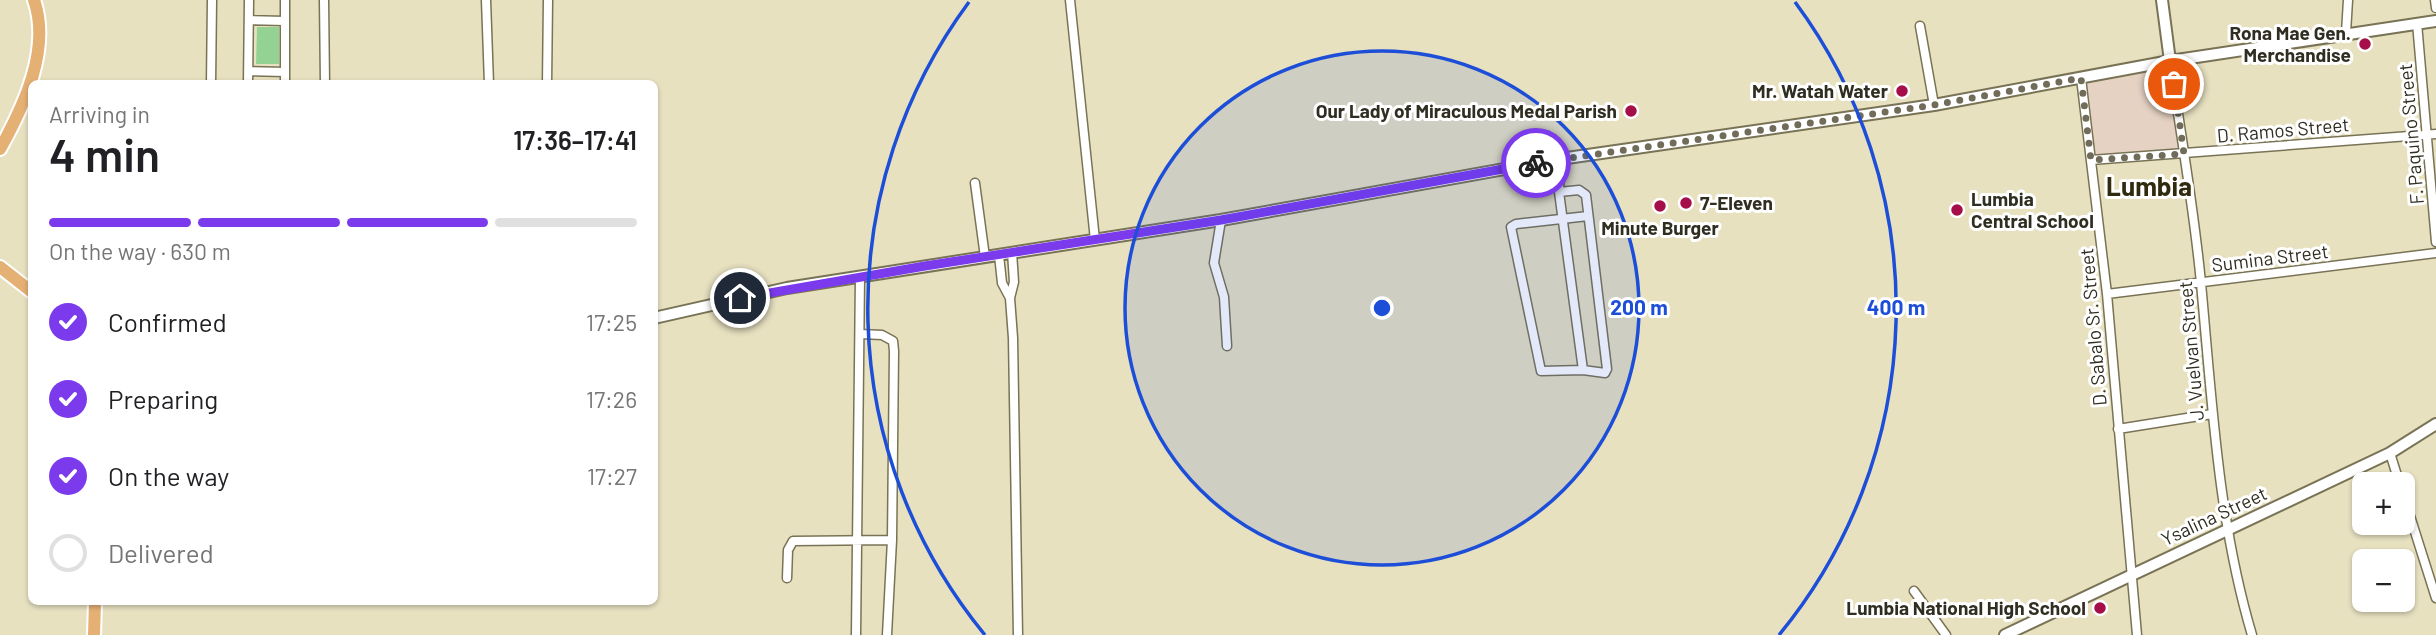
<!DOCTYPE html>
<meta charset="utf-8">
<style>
:root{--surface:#fff;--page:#f2f2f2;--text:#202124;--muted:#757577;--line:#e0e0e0;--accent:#7c3aed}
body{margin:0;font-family:Barlow,sans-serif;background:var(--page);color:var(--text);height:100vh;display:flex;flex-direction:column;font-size:26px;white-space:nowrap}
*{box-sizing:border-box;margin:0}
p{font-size:23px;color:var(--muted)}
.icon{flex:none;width:38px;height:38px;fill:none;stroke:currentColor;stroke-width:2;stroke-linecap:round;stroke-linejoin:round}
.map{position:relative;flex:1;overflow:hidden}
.drawer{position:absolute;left:28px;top:80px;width:630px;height:525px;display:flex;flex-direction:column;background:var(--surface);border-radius:10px;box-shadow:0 2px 5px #0004}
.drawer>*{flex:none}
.fabs{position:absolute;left:2352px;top:472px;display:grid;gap:14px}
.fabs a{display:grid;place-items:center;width:63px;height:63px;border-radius:10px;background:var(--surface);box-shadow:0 2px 5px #0004;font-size:35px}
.pin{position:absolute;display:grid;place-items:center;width:60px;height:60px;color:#fff;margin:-30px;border:4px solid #fff;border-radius:50%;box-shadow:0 2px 7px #0007}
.courier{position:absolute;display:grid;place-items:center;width:70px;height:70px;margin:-35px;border:5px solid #7c3aed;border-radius:50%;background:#fff;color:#222;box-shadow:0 2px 9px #0007}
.head em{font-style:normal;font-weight:600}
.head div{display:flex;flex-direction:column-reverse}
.head{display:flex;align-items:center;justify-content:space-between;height:119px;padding:0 21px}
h1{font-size:46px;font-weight:600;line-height:52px}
.bar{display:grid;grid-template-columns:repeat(4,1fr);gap:10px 7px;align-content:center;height:84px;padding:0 21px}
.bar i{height:9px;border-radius:5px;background:var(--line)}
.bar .on{background:var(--accent)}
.bar p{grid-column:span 4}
ol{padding:0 21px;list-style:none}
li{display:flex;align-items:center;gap:21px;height:77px}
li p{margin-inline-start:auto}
li .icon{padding:7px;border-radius:50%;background:var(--accent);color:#fff;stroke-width:4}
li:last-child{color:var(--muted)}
li i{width:38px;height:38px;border:4px solid var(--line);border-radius:50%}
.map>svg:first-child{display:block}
</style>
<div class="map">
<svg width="2436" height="635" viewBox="0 0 2436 635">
<rect width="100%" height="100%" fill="#e7e1c0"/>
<path fill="#e5d2c3" d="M2168,67l10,83 -84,6 -8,-74z"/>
<path fill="#94d294" d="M257,27h22v37h-23z"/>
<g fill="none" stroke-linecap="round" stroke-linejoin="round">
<g stroke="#797356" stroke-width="11">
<path id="minor" d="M324,0l1,84
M486,0l3,84
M1070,0l25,240
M2435,0l1,8
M249,20l36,1
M2417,23l19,219
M1920,26l14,79
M2346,33l2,-33
M2170,61c11,74 24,148 31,222 11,118 17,238 51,352
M249,71l36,1
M2081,78l26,216 30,341
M211,84l1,-84
M248,84l1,-84
M285,84v-84
M547,84l1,-84
M1560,159l-1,33 24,178
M2091,160l345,-26
M975,183l10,74
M1559,192l20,-2 7,5 21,174 -2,4 -22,-3 -42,1 -30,-144 5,-3 72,-8
M1221,220l-7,43 10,34 3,49
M999,255l3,28 8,15 3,40 5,297
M2107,294l329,-41
M1010,298l4,-16 -2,-30
M861,334l21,1 11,6 1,10 -2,189 -5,95
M2118,429l94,-15
M2390,453l10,32
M2403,494l33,104
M787,578l1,-28 5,-9 99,-1
M1914,591l32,44
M856,635l4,-359"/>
</g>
<g stroke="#797356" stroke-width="14">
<path id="tertiary" d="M2162,0l8,61
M654,318l133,-30 434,-68 339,-61 374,-54 236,-44 266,-40
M2005,635l385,-182 46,-29"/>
</g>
<g stroke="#fff" stroke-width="16">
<path id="primary" d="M0,149c24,-43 51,-100 34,-149
M0,267l32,25
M94,635l1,-33"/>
</g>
<use href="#minor" stroke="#fff" stroke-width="8"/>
<use href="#tertiary" stroke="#fff" stroke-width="10"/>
<use href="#primary" stroke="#e4b074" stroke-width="12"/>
</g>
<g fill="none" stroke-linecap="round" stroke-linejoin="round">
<path stroke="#706c59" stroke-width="7" stroke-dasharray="0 12.6" d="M1536,163l398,-58 147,-27 10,82 93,-6 -10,-70"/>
<path stroke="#7c3aed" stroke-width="9" d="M740,298l185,-32 296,-46 315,-57"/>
</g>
<circle cx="1382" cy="308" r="257" fill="#1d4ed8" fill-opacity=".12"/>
<g fill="none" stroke="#1d4ed8" stroke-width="3.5">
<circle cx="1382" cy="308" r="257"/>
<path d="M985 635A514 514 0 0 1 969 2M1795 2A514 514 0 0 1 1779 635"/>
</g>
<g fill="#a50e48" stroke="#fff" stroke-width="2.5">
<circle cx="2365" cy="44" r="7"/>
<circle cx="1902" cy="91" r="7"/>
<circle cx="1631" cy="111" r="7"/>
<circle cx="1686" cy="203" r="7"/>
<circle cx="1660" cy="206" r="7"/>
<circle cx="1957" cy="210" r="7"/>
<circle cx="2100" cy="608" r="7"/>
</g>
<g text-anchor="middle" stroke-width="6" stroke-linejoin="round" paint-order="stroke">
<g font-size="19" font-weight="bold" fill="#302d21" stroke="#fff" text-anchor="end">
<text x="2351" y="40">Rona Mae Gen.<tspan x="2351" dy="22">Merchandise</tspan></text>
<text x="1888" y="98">Mr. Watah Water</text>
<text x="1617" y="118">Our Lady of Miraculous Medal Parish</text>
<text x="1971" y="206" text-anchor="start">Lumbia<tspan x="1971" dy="22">Central School</tspan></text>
<text x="1700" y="210" text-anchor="start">7-Eleven</text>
<text x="1660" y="235" text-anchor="middle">Minute Burger</text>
<text x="2086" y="615">Lumbia National High School</text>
</g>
<g font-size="19" fill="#302d21" stroke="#fff">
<text transform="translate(2283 130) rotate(-5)" y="7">D. Ramos Street</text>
<text transform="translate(2411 134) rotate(-95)" y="7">F. Paquino Street</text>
<text transform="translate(2270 258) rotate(-7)" y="7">Sumina Street</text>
<text transform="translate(2093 327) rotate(-95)" y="7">D. Sabalo Sr. Street</text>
<text transform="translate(2191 351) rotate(-95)" y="7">J. Vuelvan Street</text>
<text transform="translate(2214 516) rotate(-25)" y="7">Ysalina Street</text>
</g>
<g font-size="26" font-weight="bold" fill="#302a0f" stroke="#fff">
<text x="2149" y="196">Lumbia</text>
</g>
</g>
<circle cx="1382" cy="308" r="10" fill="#1d4ed8" stroke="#fff" stroke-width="3.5"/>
<g font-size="21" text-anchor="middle" font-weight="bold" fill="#1d4ed8" stroke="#fff" stroke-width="6" stroke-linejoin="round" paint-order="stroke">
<text x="1639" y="315">200 m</text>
<text x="1896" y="315">400 m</text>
</g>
</svg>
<div class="fabs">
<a>+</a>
<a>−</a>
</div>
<div class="pin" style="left:2174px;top:84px;background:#ea580c"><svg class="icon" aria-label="bag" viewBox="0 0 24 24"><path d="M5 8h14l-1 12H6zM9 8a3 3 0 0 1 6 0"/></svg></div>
<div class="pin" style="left:740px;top:298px;background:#1f2937"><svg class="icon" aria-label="home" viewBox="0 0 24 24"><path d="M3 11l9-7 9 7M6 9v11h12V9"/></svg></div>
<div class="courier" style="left:1536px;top:163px"><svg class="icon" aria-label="bike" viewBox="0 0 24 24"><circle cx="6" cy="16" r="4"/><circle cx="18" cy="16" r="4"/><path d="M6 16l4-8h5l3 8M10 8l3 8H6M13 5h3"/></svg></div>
<section class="drawer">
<div class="head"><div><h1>4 min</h1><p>Arriving in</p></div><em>17:36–17:41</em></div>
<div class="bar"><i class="on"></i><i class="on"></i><i class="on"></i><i></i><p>On the way · 630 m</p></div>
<ol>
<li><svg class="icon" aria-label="check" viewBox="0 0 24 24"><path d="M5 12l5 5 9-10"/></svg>Confirmed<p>17:25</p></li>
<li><svg class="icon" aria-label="check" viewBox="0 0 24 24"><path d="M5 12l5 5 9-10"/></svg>Preparing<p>17:26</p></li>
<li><svg class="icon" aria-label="check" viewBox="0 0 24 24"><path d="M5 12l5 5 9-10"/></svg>On the way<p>17:27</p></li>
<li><i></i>Delivered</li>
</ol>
</section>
</div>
